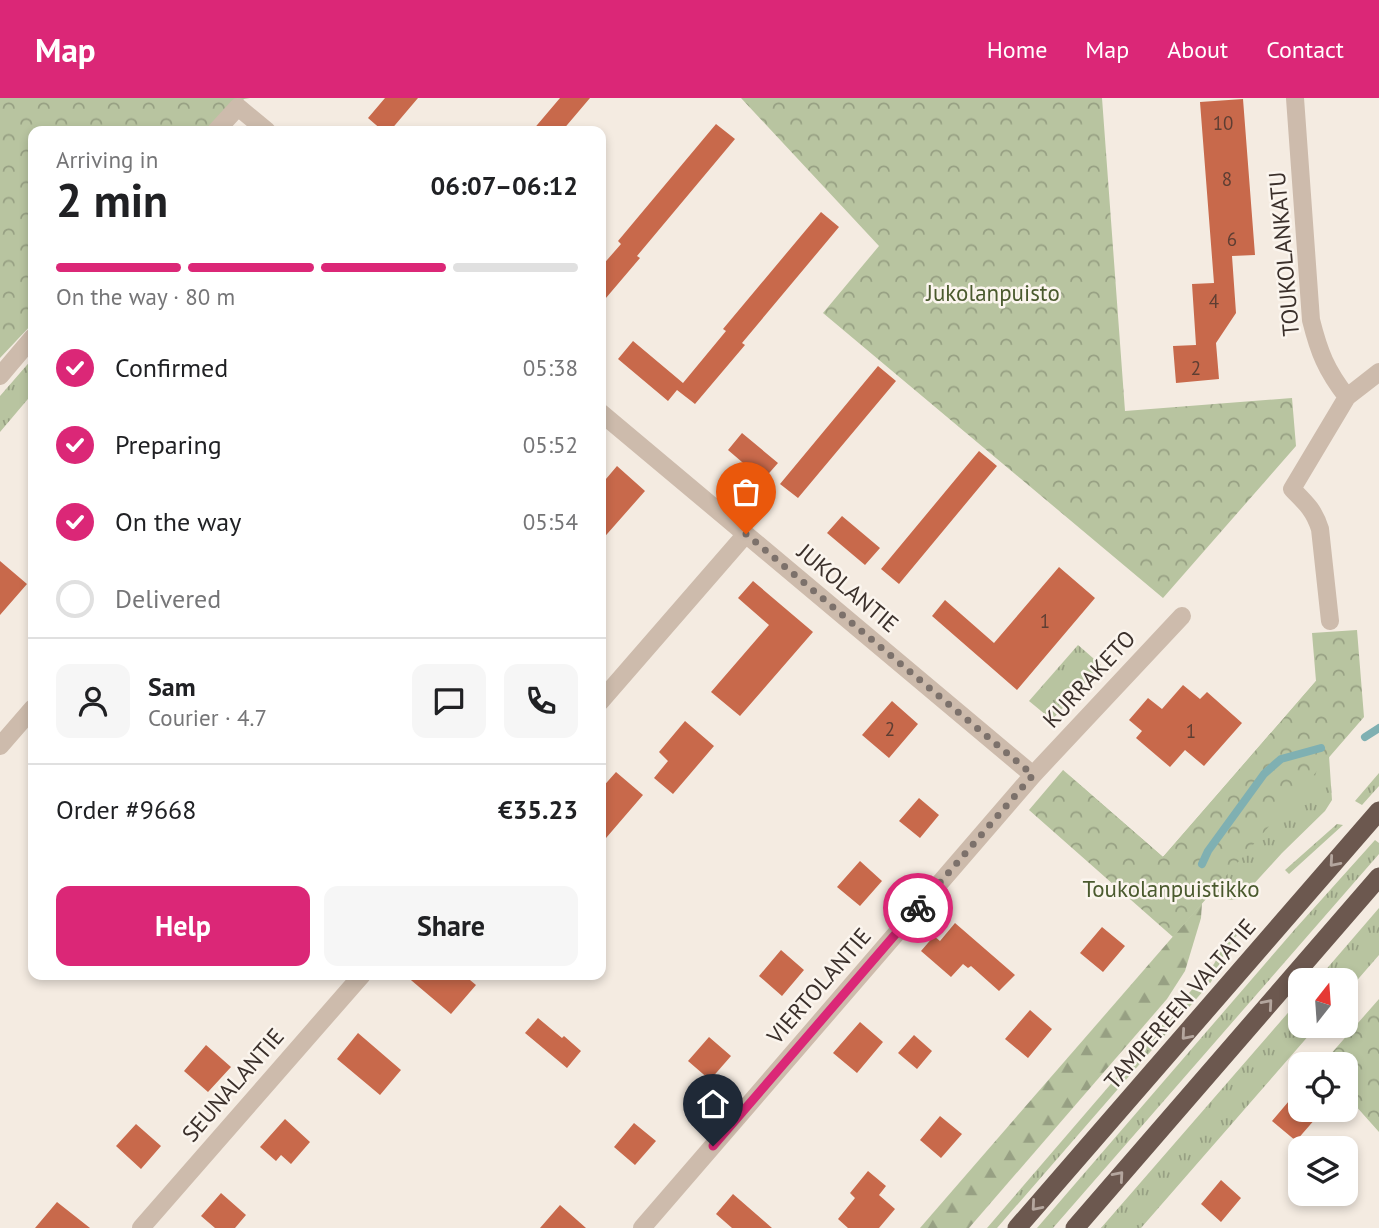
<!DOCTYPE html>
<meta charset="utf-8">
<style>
:root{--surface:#fff;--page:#f6f6f6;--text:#202124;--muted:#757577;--line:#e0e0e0;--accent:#db2777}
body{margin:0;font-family:"PT Sans",sans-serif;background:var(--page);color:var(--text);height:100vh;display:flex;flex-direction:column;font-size:26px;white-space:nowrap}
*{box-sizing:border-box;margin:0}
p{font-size:23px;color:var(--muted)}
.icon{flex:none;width:38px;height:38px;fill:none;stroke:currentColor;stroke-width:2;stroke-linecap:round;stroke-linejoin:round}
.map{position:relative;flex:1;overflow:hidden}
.side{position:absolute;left:28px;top:28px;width:578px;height:854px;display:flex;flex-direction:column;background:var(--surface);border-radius:14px;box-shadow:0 4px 10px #0003}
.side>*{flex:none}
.needle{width:46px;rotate:17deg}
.fabs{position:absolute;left:1288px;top:870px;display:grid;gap:14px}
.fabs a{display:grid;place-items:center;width:70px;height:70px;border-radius:14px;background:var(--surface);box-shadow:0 4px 10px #0003;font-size:35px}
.pin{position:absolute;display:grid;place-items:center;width:60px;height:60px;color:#fff;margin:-72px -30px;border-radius:50% 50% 50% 0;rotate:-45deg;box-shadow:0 0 7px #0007}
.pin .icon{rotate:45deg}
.courier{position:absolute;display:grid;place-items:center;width:70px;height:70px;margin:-35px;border:5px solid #db2777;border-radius:50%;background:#fff;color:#222;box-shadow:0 2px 9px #0007}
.head em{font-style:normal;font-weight:800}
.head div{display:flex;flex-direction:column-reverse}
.head{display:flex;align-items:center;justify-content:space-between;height:119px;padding:0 28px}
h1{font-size:46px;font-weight:800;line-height:52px}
.bar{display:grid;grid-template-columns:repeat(4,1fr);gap:10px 7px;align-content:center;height:84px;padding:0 28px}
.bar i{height:9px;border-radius:5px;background:var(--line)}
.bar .active{background:var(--accent)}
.bar p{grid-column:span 4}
.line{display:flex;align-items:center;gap:18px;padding:0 28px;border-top:2px solid var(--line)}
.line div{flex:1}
.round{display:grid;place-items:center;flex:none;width:74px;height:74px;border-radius:14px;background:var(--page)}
ol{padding:0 28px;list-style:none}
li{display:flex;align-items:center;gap:21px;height:77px}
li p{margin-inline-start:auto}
li .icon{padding:7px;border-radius:50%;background:var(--accent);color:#fff;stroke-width:4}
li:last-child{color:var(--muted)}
li i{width:38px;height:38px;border:4px solid var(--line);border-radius:50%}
.cta{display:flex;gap:14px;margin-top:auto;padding:14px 28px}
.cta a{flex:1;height:80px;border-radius:14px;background:var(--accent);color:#fff;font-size:28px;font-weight:800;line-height:80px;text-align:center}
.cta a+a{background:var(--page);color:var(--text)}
header{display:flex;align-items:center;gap:42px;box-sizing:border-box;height:98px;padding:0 35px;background:var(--accent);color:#fff}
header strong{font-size:33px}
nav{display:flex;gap:38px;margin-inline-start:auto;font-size:24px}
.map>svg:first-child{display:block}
</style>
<header>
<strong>Map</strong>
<nav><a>Home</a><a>Map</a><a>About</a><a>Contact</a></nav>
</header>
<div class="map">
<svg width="1379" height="1130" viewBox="0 0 1379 1130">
<defs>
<pattern id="grass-tufts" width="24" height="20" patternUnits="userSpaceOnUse" patternTransform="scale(1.75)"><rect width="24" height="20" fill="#b8c4a0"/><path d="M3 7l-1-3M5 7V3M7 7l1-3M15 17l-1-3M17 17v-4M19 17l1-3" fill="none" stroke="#97a083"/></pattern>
<pattern id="forest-firs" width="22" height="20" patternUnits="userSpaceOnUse" patternTransform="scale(1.75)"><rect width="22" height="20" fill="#b8c4a0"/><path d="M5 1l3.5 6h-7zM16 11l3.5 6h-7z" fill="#97a083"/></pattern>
<pattern id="park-crowns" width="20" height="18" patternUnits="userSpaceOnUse" patternTransform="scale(1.75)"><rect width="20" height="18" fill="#b8c4a0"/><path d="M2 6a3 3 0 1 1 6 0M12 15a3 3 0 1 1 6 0" fill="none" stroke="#97a083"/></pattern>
</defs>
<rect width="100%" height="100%" fill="#f4ebe1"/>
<path fill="url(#grass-tufts)" d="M33,260v35l-33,39v-36z
M1078,547l23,20 -49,55 -23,-19z
M1316,583l9,16 7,103 -7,11 -43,42 -42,46 -11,1 -59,-31 -107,-99 100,87z
M1379,675v13l-17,19 -7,-4z
M1337,726l6,1 -54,49 -4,-4z
M1375,742l4,3v11l-326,374h-16l259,-300z
M1379,810v47l-33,38v-13h-29z
M1232,833l5,4 -9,12 -17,35 -214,246h-10l227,-264 12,-23z
M1300,901v27h17l-176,202h-40z"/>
<path fill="url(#forest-firs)" d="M1202,805l-1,15 -16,53 -18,28 -198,229h-49z"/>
<path fill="url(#park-crowns)" d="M0,0h250l-6,1 -30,32h-181v192l-33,35z
M741,0h361l23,313 167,-13 4,48 -133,152 -340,-285 56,-67z
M1357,532l7,87 -191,220 -144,-127 34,-40 100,87 153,-176 -4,-48z
M1379,901v133l-33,-37v-31h-24z"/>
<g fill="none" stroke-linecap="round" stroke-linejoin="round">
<path stroke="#7fb0b2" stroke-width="8" d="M1365,639l14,-9
M1202,766l6,-13 56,-77 17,-15 40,-11"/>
</g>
<path fill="#c8694b" d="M385,0h33l-28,33h-7l-15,-13z
M560,0h30l-28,33h-30z
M1243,1l12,156 -23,1 4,57 -20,30 3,36 -43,4 -3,-37 23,-1 -4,-61 22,-1 -14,-181z
M716,26l19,15 -98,117 3,2 -40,47v-37l21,-24 -3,-3z
M821,114l18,15 -97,116 3,2 -50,59 -18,-14 -9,11 -50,-42 15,-18 50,42 43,-52 -3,-2z
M878,268l18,15 -98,117 -18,-14z
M742,335l36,30 -15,17 -35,-30z
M979,353l18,15 -98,118 -18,-15z
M617,368l28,25 -45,51v-56z
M842,418l38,32 -15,17 -38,-32z
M0,463l27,23 -27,31z
M1059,469l36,31 -78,92 -85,-74 13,-16 49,43z
M753,483l60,51 -73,84 -29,-24 58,-67 -31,-27z
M1183,587l17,14 7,-7 35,31 -38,43 -19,-16 -15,17 -34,-29 6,-7 -13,-11 19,-22 14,11z
M892,603l26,23 -29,34 -27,-23z
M685,623l29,25 -41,48 -19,-16 14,-17 -9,-9z
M616,674l27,23 -43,50v-55z
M919,700l20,17 -19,23 -21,-17z
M860,763l22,20 -22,25 -23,-19z
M955,825l60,52 -16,16 -28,-25 -3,2 -5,-4 -12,13 -30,-26 13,-15 6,5z
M1102,829l23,19 -22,26 -23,-19z
M781,852l23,20 -22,26 -23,-20z
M405,877h59l12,10 -25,29z
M1030,912l22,19 -24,29 -23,-19z
M538,920l24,20 2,-2 17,15 -14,17 -42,-35z
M860,924l23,20 -26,31 -24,-20z
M358,935l43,37 -21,25 -43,-36z
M914,937l18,16 -15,18 -19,-16z
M709,939l22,19 -21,24 -22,-19z
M206,947l25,22 -23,25 -24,-21z
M1300,990v22h23l-27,31 -24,-20z
M940,1018l22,18 -21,24 -21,-18z
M285,1021l25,23 -19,22 -10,-9 -5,6 -16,-14z
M634,1025l22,18 -21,24 -21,-18z
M136,1026l25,22 -20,23 -25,-23z
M868,1073l18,15 -7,9 16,14 -16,19h-31l-10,-9 17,-21 -5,-5z
M1221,1082l20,18 -20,24 -20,-18z
M221,1095l25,22 -11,13h-20l-14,-12z
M733,1096l39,34h-40l-16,-14z
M57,1104l33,26h-55z
M560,1107l26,23h-46z"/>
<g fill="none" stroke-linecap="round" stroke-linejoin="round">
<path stroke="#cdbbac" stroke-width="18" d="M1295,0l16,222c8,32 15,50 36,77
M216,33l22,-24 29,24
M0,278l33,-39
M600,314l433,363
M1330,523l-10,-92c-6,-19 -14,-26 -28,-40l55,-92 32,-25
M600,604l146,-168
M0,648l33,-38
M141,1130l221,-253
M642,1130l391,-453 149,-159"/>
<path stroke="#6c584f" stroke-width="19" d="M1017,1130l362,-417
M1075,1130l304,-351"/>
</g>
<defs><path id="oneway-chevron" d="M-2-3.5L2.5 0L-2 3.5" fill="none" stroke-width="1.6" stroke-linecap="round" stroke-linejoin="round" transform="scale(1.75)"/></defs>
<g stroke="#b4a69e">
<use href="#oneway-chevron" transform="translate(1334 764) rotate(131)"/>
<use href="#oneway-chevron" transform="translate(1268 906) rotate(-49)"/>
<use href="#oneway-chevron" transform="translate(1186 937) rotate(131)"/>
<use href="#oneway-chevron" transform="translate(1119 1078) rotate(-49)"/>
<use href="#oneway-chevron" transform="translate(1036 1108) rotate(131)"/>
</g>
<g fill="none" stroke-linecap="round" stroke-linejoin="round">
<path stroke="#7c716b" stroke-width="7" stroke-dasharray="0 12.6" d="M746,436l287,241 -115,133"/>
<path stroke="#db2777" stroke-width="9" d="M713,1048l205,-238"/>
</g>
<g text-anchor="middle" stroke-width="5" stroke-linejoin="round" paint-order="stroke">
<g font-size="19" fill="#5e3e33">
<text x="1223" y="32">10</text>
<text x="1227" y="88">8</text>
<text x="1232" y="148">6</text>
<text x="1214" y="210">4</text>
<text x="1196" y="277">2</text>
<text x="1045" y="530">1</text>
<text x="890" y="638">2</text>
<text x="1191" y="640">1</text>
</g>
<g font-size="23" fill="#3b302b" stroke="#fbf5ee">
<text transform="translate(1284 156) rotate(-95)" y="8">TOUKOLANKATU</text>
<text transform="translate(848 490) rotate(40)" y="8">JUKOLANTIE</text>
<text transform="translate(1089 581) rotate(-47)" y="8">KURRAKETO</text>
<text transform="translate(819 888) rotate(-49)" y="8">VIERTOLANTIE</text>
<text transform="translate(1180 906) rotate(-49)" y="8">TAMPEREEN VALTATIE</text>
<text transform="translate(233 987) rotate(-49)" y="8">SEUNALANTIE</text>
</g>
<g font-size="23" fill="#4a5a2e" stroke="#fbf5ee">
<text x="993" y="203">Jukolanpuisto</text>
<text x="1171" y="799">Toukolanpuistikko</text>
</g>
</g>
</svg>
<div class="fabs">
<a><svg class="needle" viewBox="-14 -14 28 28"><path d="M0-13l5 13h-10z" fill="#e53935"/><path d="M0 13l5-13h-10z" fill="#757577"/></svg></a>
<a><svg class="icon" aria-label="locate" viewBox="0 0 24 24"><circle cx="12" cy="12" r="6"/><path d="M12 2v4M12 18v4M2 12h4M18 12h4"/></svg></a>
<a><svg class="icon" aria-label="layers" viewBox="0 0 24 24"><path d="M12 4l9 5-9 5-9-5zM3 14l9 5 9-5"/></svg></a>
</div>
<div class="pin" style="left:746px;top:436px;background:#ea580c"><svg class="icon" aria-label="bag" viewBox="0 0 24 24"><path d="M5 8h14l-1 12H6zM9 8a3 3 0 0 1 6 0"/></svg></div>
<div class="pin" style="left:713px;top:1048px;background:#1f2937"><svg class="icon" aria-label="home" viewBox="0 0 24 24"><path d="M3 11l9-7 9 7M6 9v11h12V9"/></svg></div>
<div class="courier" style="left:918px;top:810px"><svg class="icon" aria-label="bike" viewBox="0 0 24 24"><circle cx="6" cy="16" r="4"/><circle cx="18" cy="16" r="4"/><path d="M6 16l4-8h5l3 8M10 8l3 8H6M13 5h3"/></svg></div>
<section class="side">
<div class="head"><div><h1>2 min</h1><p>Arriving in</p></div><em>06:07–06:12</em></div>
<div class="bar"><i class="active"></i><i class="active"></i><i class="active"></i><i></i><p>On the way · 80 m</p></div>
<ol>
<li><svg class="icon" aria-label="check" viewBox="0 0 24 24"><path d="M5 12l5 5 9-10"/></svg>Confirmed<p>05:38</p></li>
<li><svg class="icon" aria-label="check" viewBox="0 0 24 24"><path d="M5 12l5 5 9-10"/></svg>Preparing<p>05:52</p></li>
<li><svg class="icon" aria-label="check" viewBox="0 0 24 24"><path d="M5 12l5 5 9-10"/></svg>On the way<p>05:54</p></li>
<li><i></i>Delivered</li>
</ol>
<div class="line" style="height:126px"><a class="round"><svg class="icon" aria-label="person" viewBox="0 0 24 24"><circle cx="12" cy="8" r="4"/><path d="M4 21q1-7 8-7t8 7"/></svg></a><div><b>Sam</b><p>Courier · 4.7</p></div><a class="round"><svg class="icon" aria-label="chat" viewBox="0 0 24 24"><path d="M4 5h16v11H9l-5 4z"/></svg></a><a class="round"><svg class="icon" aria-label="phone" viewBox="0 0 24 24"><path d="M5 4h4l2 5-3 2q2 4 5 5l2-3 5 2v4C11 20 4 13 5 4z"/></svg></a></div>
<div class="line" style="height:91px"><div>Order #9668</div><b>€35.23</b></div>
<div class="cta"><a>Help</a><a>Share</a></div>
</section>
</div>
